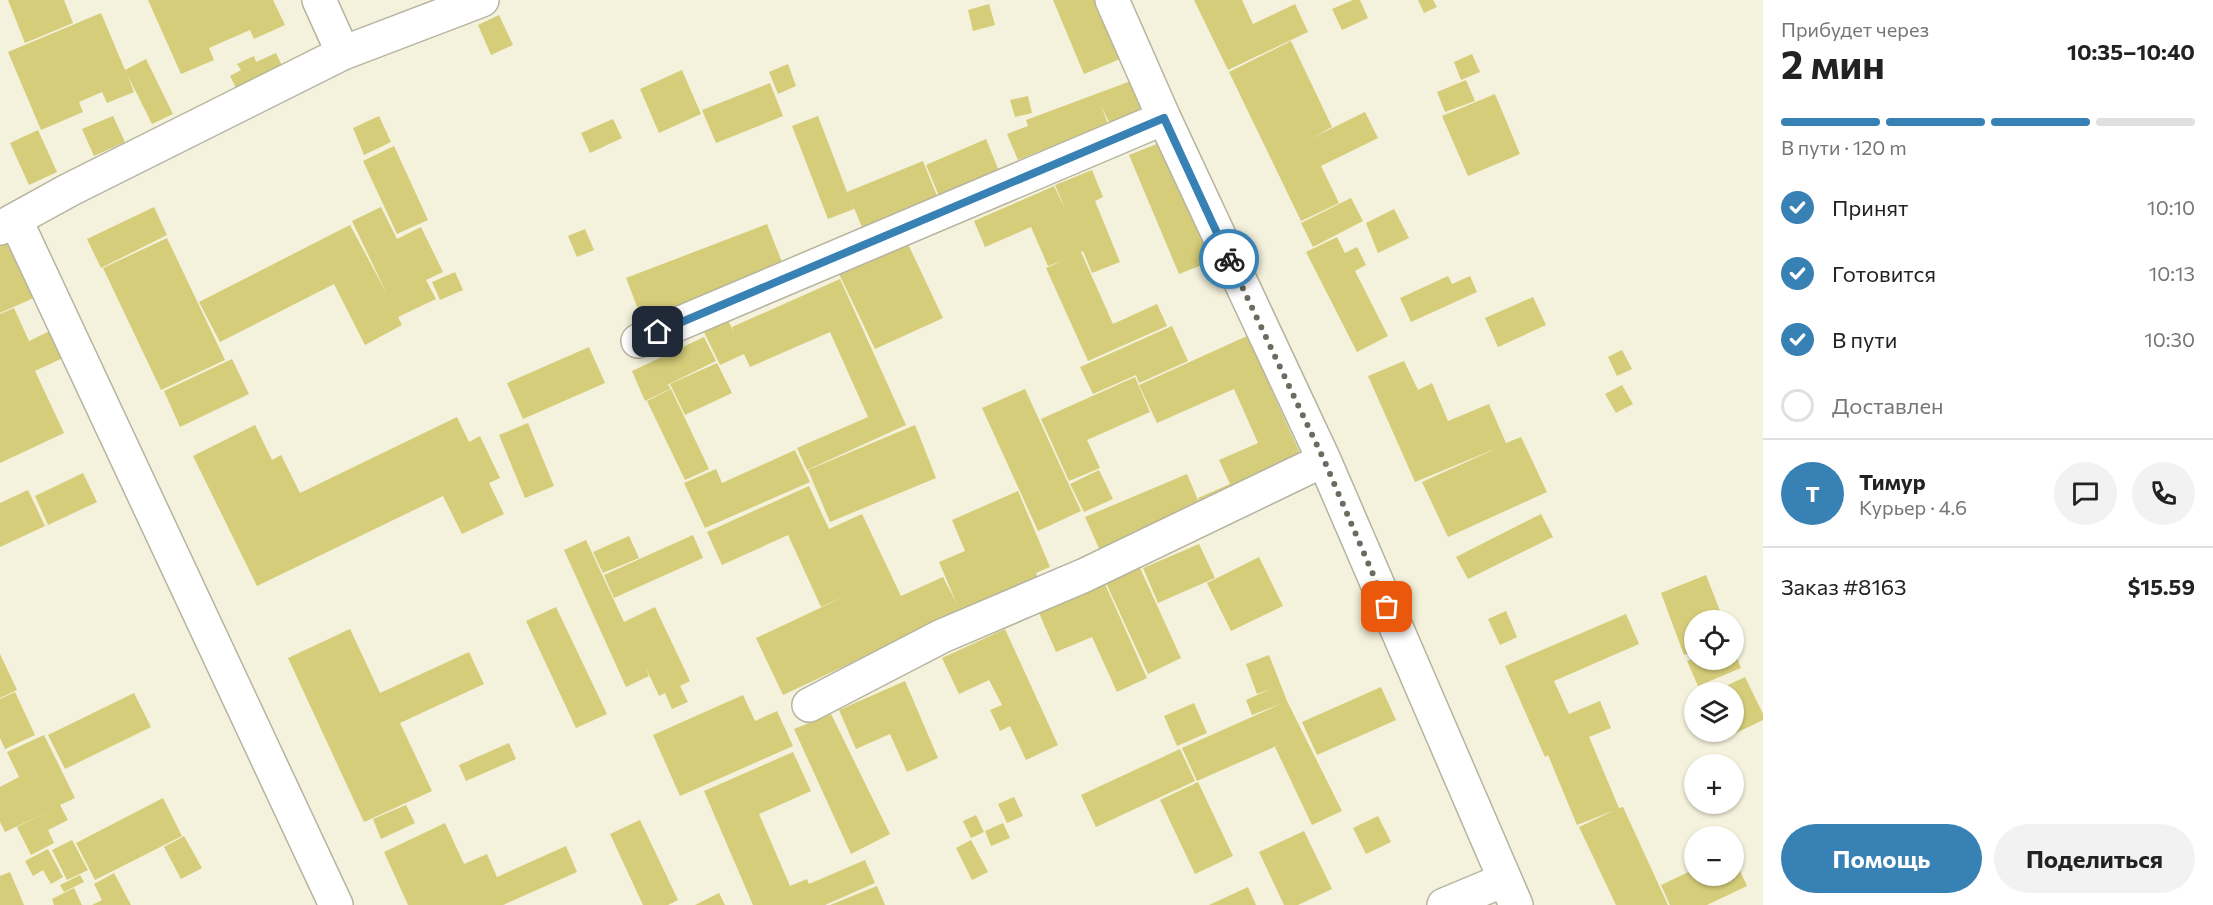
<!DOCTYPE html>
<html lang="ru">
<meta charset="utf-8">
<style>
:root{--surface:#fff;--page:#f2f2f2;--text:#222;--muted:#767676;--line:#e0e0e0;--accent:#3881b5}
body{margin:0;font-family:Commissioner,sans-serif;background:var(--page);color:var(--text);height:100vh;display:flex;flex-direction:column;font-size:22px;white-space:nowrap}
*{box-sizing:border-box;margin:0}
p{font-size:20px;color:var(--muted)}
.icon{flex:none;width:33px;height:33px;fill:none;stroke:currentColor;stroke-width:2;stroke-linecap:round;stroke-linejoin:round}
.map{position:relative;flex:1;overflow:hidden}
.side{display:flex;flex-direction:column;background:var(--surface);width:450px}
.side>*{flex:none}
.fabs{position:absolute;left:1684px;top:610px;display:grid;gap:12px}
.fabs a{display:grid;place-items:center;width:60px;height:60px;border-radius:50%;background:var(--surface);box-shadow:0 2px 4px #0004;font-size:30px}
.pin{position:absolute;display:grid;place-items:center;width:51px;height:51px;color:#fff;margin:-26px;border-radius:12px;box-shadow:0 3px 9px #0006}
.courier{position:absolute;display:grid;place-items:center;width:60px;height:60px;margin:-30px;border:4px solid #3881b5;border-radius:50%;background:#fff;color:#222;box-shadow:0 2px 8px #0007}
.overview em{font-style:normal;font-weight:700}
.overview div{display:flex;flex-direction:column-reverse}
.overview{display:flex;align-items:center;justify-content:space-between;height:102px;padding:0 18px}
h1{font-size:39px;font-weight:700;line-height:45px}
.bar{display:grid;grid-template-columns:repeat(4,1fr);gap:9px 6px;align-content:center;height:72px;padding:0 18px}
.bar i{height:8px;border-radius:4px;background:var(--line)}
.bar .current{background:var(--accent)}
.bar p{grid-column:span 4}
.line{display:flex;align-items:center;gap:15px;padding:0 18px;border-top:2px solid var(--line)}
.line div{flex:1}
.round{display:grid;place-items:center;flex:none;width:63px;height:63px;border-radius:32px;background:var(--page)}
ol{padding:0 18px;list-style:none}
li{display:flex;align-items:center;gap:18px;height:66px}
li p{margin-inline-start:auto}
li .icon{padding:6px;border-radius:50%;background:var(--accent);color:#fff;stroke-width:4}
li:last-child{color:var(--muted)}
li i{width:33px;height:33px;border:3px solid var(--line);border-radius:50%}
.primary-button{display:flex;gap:12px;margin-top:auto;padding:12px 18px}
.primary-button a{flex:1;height:69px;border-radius:36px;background:var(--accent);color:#fff;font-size:24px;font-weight:700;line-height:69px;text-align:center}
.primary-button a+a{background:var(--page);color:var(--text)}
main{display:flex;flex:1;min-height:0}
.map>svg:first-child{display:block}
</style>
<main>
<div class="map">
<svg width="1763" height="905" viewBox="0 0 1763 905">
<rect width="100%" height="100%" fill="#f4f2dc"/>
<path fill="#d5cd79" d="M8,0h56l9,23 -48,20z
M148,0h125l12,25 -31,14 -4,-9 -41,18 5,12 -33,14z
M1053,0h48l24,57 -41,17z
M1194,0h48l11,24 42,-20 13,28 -80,38z
M1353,0h7l8,18 -26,12 -10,-21z
M1418,0h15l4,7 -13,6z
M989,4l6,21 -22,6 -5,-21z
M101,13l24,57 21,-11 27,55 -21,10 -25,-50 7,18 -27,11 -5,-11 -23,10 4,10 -42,18 -33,-78z
M499,15l14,30 -22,10 -13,-30z
M1291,41l41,86 -22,12 55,-27 13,26 -57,28 18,37 -38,18 -72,-149z
M276,53l9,19 -46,22 -9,-18 11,-6 -4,-6 17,-8 2,6z
M1472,54l8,18 -19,8 -7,-18z
M788,64l8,22 -18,8 -9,-22z
M682,70l19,44 -42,19 -19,-44z
M1139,78l13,28 -42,18 -9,-18 7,18 -90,36 -11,-26 21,-8 -2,-6z
M1466,80l9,21 -30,11 -8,-20z
M770,83l13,33 -67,27 -14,-33z
M1495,94l25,60 -52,22 -26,-60z
M1028,96l4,17 -17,4 -5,-17z
M113,116l12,26 -31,14 -12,-27z
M379,116l12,26 -27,13 -11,-27z
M818,116l29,76 76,-31 14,35 -75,31 -11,-26 3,8 -26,10 -36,-93z
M613,119l9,19 -32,15 -9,-20z
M38,130l19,42 -28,13 -19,-42z
M986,139l13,32 -60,25 -13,-31z
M1167,140l50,119 -38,15 -50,-119z
M394,146l34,74 -31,14 -34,-73z
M1092,170l11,27 -8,4 25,61 -28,11 -9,-22 -2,1 32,72 44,-20 10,22 -79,35 -42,-93 18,-8 -16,6 -17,-39 -46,20 -11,-26 80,-35 12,25 -11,-26z
M1351,198l12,23 -50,26 -12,-24z
M154,207l13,28 -66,33 -14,-29z
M381,207l16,32 24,-12 22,45 -17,8 10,19 -38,18 4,8 -37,20 -31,-61 -114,58 -21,-40 151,-77 37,69 -35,-73z
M1394,209l15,29 -31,15 -12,-30z
M767,224l17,43 -141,55 -17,-44z
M585,229l9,21 -17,7 -9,-21z
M1337,237l8,16 12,-6 9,18 -11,6 33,65 -31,16 -51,-100z
M167,238l58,122 -64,30 -58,-122z
M13,239l25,57 -38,17v-68z
M907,242l36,76 -68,31 -36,-75z
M455,272l8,18 -23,10 -8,-18z
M1448,276l4,8 18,-8 7,16 -66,30 -11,-24z
M840,279l66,146 -99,45 -10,-22 71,-31 -38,-85 -80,35 -6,-13 -24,11 -16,-33 24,-12 6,13 -2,-6z
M1533,297l13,28 -48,22 -13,-29z
M14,308l15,33 25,-12 13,27 -32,15 29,62 -64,30v-149z
M1172,326l16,35 -49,22 -3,-8 -43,19 -13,-27z
M1247,336l59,130 -101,46 -7,-14 32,-14 -11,-24 39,-17 -24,-54 -77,34 -18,-38z
M704,337l12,24 -51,25 4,-1 1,4 -25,12 -13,-30z
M589,347l16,36 -82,36 -16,-36z
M1622,350l10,19 -15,7 -9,-19z
M232,359l17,35 -69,33 -16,-36z
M1404,361l14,29 14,-7 16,38 41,-17 17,39 15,-6 26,55 -99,45 -26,-55 80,-36 -87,36 -47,-106z
M717,363l15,30 -47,22 -15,-31z
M1135,377l15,35 -63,28 13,28 -31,13 -28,-62z
M1622,385l11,19 -17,9 -11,-19z
M671,389l38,80 -24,11 -38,-79z
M1025,389l56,122 -43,20 -56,-123z
M457,417l12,25 11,-6 20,42 -11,5 15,31 -42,20 -19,-38 -186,90 -64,-130 62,-31 17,35 9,-5 19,38z
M528,423l26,63 -29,12 -26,-63z
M915,425l21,53 -106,44 -22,-52z
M795,450l15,32 -105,46 -21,-45 32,-14 6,14z
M1099,470l14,29 -29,13 -14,-28z
M83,473l14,29 -49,23 -13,-29z
M1187,474l16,38 -101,43 -17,-38z
M809,486l20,43 33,-15 39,82 42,-19 14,27 -18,-42 26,-11 -13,-31 66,-29 32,76 -14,6 2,6 -78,33 -177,83 -27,-57 94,-44 -29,13 -33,-72 -66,30 -15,-33z
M28,490l17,36 -45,21v-44z
M1541,514l12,23 -85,42 -12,-22z
M693,535l10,23 -89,40 -10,-23z
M629,536l10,22 -36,15 -10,-21z
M586,540l38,82 31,-15 35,74 -10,5 8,16 -16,7 -7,-16 -6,3 -14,-30 4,10 -23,11 -62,-137z
M1199,544l16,34 -57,25 -15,-35z
M1259,557l24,49 -52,25 -24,-48z
M1140,568l41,90 -33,16 -42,-91z
M1706,575l18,46h-29v30l-11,4 -23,-62z
M1105,584l42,94 -30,14 -25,-55 -36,15 -17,-39z
M556,607l51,107 -31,14 -50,-107z
M1506,611l11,26 -17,8 -12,-26z
M1626,614l13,30 -85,37 15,33 31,-13 11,27 -22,9 30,71 4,-1 45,98h-52l-37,-78 36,-17 -38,15 -29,-70 -3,2 -40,-91z
M350,629l30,64 89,-41 15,32 -84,39 32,68 -68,31 -76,-164z
M1005,629l53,116 -32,15 -16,-34 -10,5 -10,-21 12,-5 -13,-25 -30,14 -17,-36z
M1734,650l7,18 -43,18 -11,-25 8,-3v2h39z
M0,654l17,36 -17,8z
M1269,655l18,46 55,110 -30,14 -37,-78 6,-3 -84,37 -15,-33 101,-45 -31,12 -6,-15 25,-11 -14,5 -11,-30z
M1745,677l18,37v6l-29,14v-41h-23z
M905,681l33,77 -31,14 -17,-38 -34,15 -17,-39z
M1381,687l15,33 -79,35 -15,-33z
M15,692l20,43 -30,14 -5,-11v-39z
M134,693l17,34 -86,42 -17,-34z
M743,695l12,26 22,-10 16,35 -113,50 -27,-61z
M1194,703l13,30 -30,13 -13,-30z
M831,714l59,120 -39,20 -57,-125z
M44,735l31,63 -15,7 8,15 -20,10 6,13 -23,12 -14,-28 33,-16 -45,21 -5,-10v-35l19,-10 -12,-25z
M509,743l7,16 -50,22 -7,-16z
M1180,749l15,32 -99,46 -15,-32z
M793,752l18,39 -52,23 31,72 17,-7 2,5 56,-24 10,23 -50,22h-72l-49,-114z
M1198,782l35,74 -38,18 -35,-74z
M1014,797l9,19 -16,7 -9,-19z
M163,798l19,38 -87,44 -19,-37z
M406,805l9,18 -34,16 -8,-20z
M976,815l8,17 -13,6 -8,-17z
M1378,816l13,26 -25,12 -13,-26z
M640,820l38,80 -10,5h-25l-33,-71z
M445,823l19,41 23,-10 10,23 69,-31 11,26 -74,33h-95l-24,-53z
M1003,823l7,15 -19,8 -6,-15z
M1304,831l28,58 -34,16h-14l-25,-53z
M184,836l18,32 -21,11 -17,-32z
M72,840l16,30 -21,10 -15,-30z
M971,840l17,32 -16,8 -16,-32z
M48,849l15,28 -12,7 -8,-14 -10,6 -8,-15z
M1734,858l13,28 -40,19h-37l-9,-20 34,-16v7h39z
M10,872l14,33h-24v-29z
M114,873l17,32h-39l10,-5 -8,-16z
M80,875l4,7 -20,10 -4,-7z
M877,886l8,19h-55z
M1248,887l8,18h-47z
M74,888l8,17h-28l-2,-6z
M719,893l6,12h-30z"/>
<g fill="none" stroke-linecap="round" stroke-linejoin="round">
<g stroke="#b6b49f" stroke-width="36">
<path id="minor" d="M319,0l24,53
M1112,0l52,118 160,342 192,445
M16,221l320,684
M0,228l69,-38 274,-137 139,-53
M638,341l526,-223
M809,705l133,-69 143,-61 239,-115
M1444,905l60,-25"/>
</g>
<use href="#minor" stroke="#fff" stroke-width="33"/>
</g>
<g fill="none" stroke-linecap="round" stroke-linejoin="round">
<path stroke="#6c6b5f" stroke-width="6" stroke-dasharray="0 10.8" d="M1229,259l95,201 63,147"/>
<path stroke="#3881b5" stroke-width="8" d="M658,332l506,-214 65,141"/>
</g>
</svg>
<div class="fabs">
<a><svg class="icon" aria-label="locate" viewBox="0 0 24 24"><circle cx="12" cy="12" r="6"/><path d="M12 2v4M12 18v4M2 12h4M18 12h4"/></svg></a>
<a><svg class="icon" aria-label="layers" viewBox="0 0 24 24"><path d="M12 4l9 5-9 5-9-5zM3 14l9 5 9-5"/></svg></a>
<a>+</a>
<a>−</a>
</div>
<div class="pin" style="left:1387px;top:607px;background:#ea580c"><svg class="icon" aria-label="bag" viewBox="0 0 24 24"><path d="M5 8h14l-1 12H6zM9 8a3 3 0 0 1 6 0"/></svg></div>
<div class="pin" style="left:658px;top:332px;background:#1f2937"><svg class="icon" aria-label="home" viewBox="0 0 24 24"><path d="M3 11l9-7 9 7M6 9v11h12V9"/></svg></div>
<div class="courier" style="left:1229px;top:259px"><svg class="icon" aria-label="bike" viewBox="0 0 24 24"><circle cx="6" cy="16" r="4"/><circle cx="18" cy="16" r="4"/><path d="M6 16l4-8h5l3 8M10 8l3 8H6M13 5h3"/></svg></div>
</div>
<section class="side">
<div class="overview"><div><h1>2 мин</h1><p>Прибудет через</p></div><em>10:35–10:40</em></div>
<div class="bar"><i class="current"></i><i class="current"></i><i class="current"></i><i></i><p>В пути · 120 m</p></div>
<ol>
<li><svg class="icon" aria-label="check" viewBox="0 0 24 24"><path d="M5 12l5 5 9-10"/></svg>Принят<p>10:10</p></li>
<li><svg class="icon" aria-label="check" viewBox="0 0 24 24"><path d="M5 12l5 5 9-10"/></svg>Готовится<p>10:13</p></li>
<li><svg class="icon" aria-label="check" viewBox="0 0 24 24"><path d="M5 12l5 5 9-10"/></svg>В пути<p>10:30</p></li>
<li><i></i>Доставлен</li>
</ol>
<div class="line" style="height:108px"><b class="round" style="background:var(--accent);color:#fff">Т</b><div><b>Тимур</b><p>Курьер · 4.6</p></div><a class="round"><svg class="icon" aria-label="chat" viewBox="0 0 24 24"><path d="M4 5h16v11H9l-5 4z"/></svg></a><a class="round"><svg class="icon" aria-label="phone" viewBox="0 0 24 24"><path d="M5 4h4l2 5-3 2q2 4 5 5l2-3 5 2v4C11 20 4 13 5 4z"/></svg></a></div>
<div class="line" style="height:78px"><div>Заказ #8163</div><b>$15.59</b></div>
<div class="primary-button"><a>Помощь</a><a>Поделиться</a></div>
</section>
</main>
